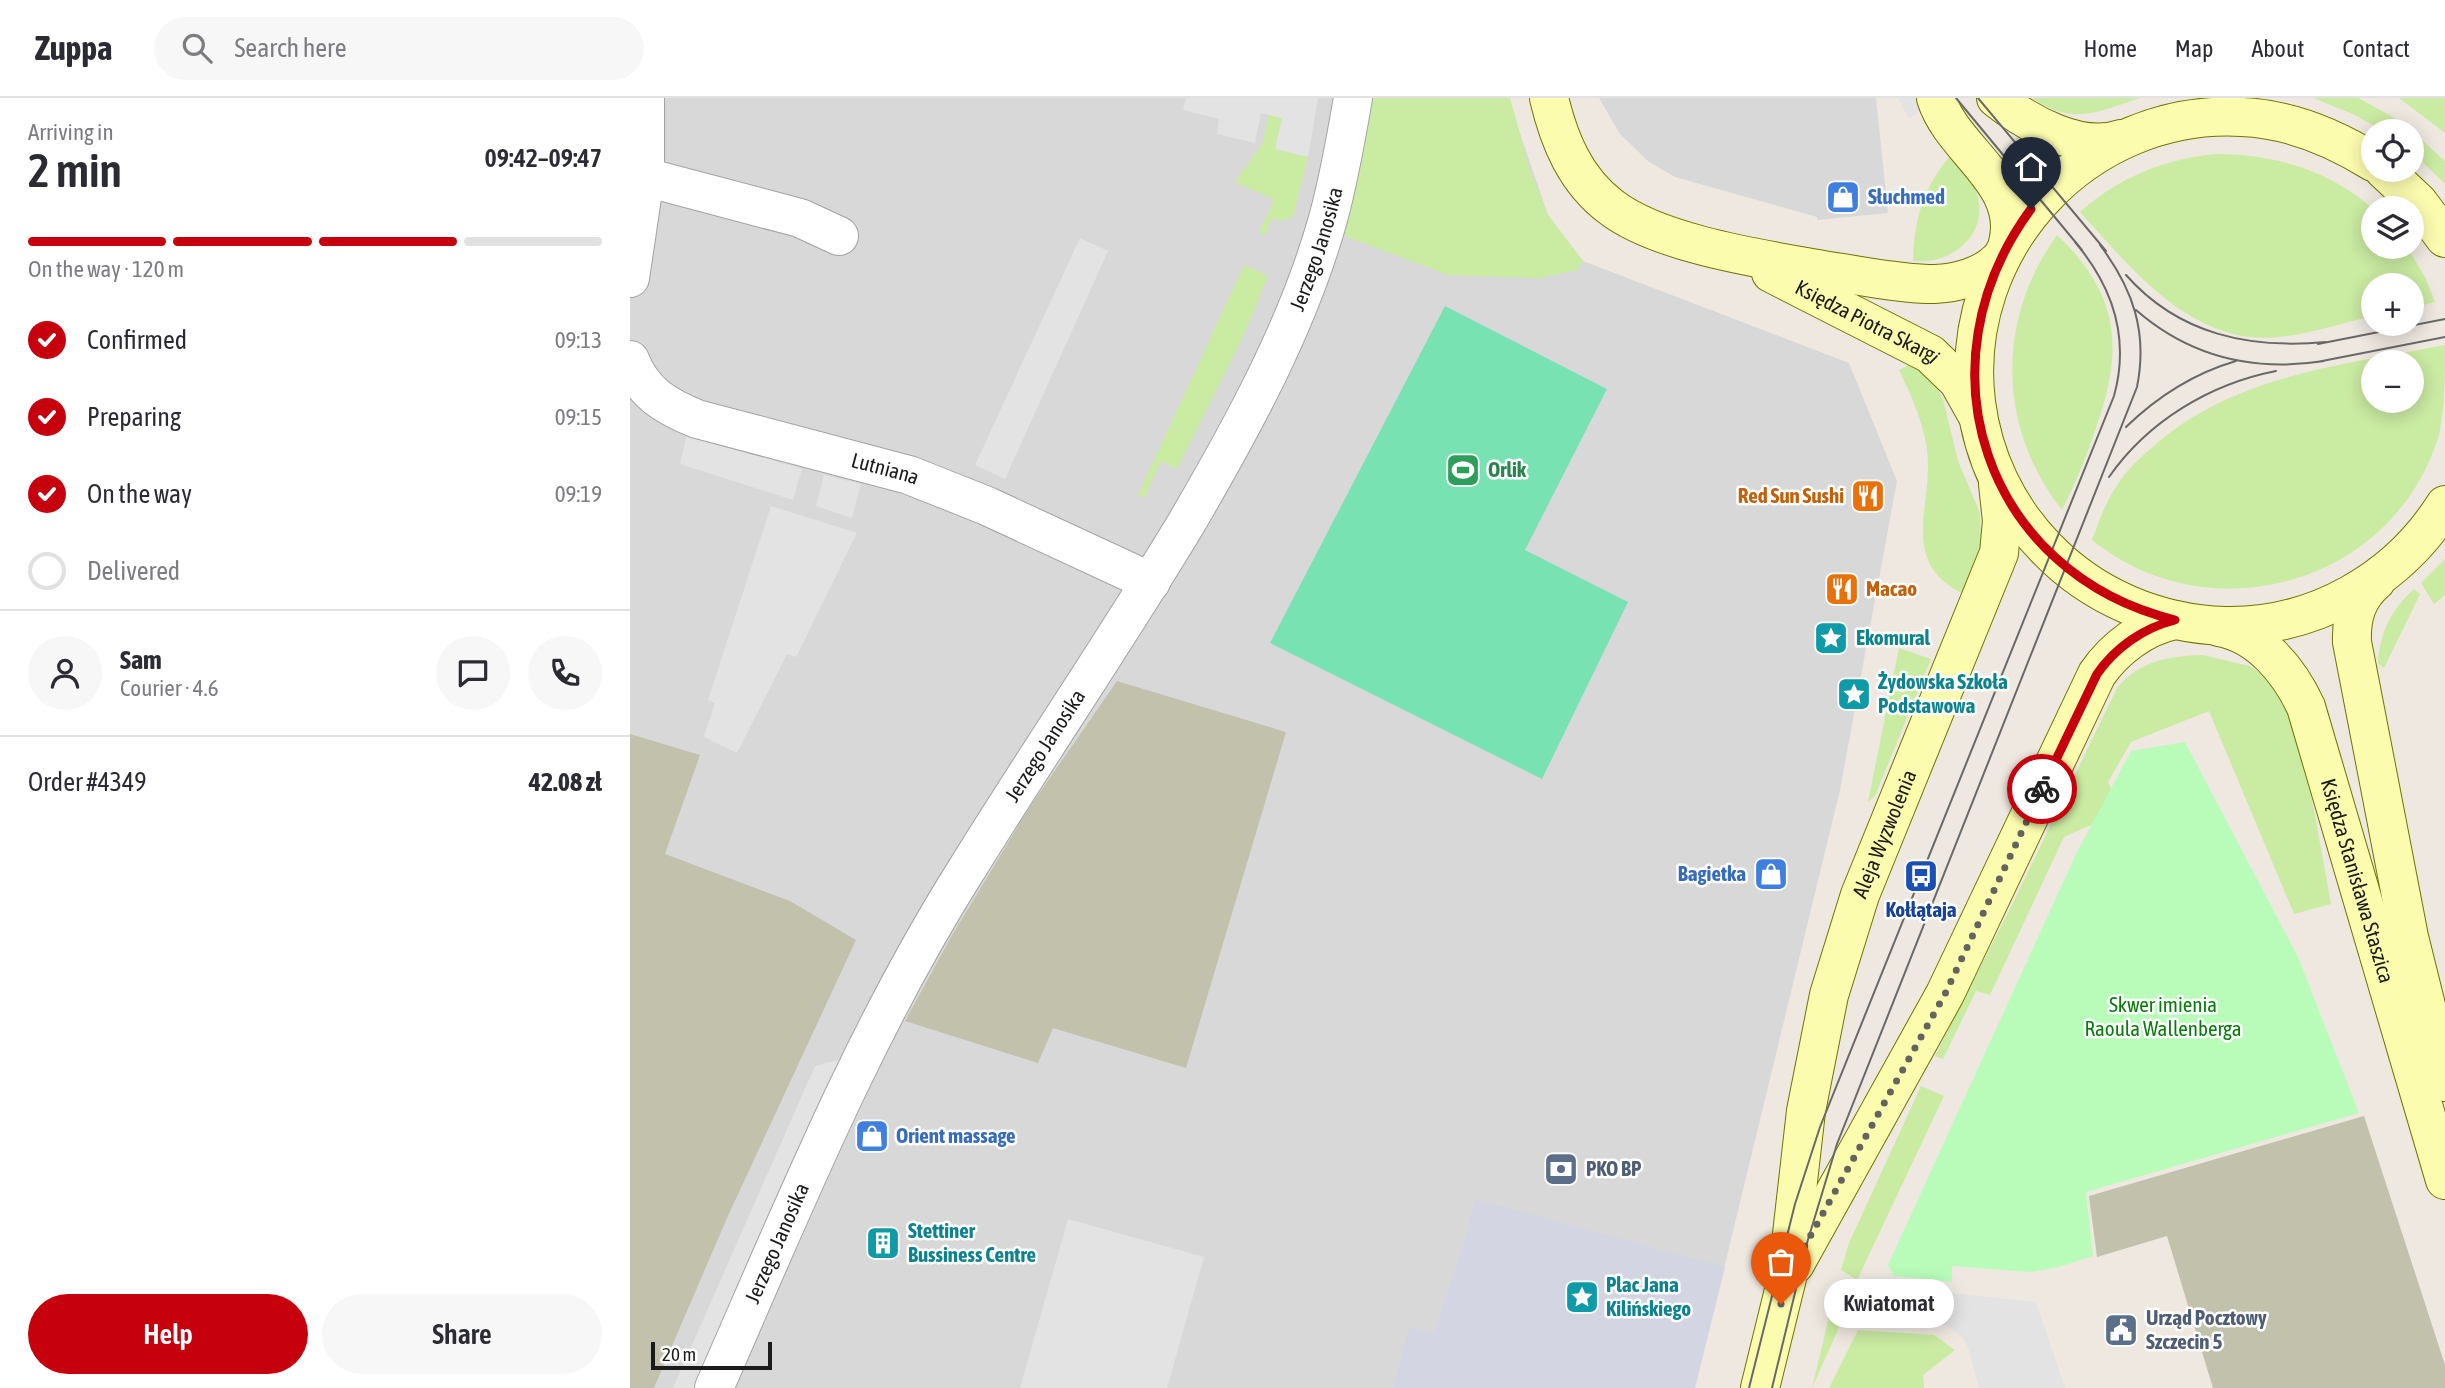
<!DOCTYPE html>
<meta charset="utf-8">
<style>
:root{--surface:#fff;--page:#f7f7f7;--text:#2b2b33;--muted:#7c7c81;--line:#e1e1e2;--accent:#c6000c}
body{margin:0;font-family:"Asap Condensed",sans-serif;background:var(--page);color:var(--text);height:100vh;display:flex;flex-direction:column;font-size:26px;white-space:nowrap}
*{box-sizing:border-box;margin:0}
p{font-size:23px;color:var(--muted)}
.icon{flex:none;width:38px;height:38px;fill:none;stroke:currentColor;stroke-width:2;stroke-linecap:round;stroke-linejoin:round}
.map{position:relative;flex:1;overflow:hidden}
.panel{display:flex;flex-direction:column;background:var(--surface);width:630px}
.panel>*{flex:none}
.buttons{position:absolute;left:1731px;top:21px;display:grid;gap:14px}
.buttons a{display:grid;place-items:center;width:63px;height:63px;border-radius:50%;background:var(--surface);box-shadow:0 4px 18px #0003;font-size:35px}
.scale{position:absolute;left:21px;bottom:18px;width:121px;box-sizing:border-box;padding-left:7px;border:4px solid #1b1b1b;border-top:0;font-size:19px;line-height:24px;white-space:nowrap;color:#1b1b1b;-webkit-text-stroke:5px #fff;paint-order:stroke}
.pin{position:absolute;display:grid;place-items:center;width:60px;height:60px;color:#fff;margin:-72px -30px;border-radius:50% 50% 50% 0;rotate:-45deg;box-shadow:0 0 7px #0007}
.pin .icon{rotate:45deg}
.courier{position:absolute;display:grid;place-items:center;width:70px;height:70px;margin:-35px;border:5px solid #c6000c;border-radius:50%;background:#fff;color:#222;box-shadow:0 2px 9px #0007}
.bubble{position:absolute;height:49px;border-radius:24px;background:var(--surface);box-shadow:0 4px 18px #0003;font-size:23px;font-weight:600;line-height:49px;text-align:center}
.summary em{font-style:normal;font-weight:600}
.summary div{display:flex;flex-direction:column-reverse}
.summary{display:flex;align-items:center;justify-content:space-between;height:119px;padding:0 28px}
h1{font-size:46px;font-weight:600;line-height:52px}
.bar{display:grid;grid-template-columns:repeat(4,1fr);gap:10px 7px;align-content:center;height:84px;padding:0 28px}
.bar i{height:9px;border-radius:5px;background:var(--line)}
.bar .on{background:var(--accent)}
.bar p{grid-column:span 4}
.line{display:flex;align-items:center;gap:18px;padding:0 28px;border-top:2px solid var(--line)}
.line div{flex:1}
.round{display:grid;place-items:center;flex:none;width:74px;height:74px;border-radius:37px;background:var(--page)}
ol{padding:0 28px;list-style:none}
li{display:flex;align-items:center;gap:21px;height:77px}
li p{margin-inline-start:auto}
li .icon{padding:7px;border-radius:50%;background:var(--accent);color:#fff;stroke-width:4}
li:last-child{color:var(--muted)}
li i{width:38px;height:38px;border:4px solid var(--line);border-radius:50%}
.primary-button{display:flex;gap:14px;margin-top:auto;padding:14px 28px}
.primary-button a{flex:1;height:80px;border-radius:42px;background:var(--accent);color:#fff;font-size:28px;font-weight:600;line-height:80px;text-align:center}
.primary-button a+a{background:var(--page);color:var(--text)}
header{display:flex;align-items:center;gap:42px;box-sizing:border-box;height:98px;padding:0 35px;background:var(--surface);border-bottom:2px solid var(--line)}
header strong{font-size:33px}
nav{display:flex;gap:38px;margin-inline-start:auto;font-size:24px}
.search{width:490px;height:63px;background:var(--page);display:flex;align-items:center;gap:18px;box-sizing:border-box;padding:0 24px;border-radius:38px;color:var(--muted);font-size:26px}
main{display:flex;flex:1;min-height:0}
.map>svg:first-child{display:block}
</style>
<header>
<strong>Zuppa</strong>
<div class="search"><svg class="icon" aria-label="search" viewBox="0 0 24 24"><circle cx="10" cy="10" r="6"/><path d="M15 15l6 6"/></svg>Search here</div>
<nav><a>Home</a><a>Map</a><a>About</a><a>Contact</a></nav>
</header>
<main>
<section class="panel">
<div class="summary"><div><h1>2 min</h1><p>Arriving in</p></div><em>09:42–09:47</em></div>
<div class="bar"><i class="on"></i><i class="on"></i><i class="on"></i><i></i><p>On the way · 120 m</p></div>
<ol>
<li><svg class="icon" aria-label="check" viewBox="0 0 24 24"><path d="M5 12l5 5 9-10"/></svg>Confirmed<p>09:13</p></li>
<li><svg class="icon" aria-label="check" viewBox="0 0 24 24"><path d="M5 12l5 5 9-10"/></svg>Preparing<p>09:15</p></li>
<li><svg class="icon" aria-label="check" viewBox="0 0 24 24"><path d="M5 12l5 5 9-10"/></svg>On the way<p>09:19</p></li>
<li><i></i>Delivered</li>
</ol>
<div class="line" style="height:126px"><a class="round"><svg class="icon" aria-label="person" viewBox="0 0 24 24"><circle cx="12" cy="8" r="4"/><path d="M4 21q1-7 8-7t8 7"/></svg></a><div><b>Sam</b><p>Courier · 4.6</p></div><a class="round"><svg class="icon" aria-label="chat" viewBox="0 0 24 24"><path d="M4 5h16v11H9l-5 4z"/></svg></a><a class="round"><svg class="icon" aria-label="phone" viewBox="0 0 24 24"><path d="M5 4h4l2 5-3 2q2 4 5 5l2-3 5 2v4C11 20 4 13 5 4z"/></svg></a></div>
<div class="line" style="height:91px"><div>Order #4349</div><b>42.08 zł</b></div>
<div class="primary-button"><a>Help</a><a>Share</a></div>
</section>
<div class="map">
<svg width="1815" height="1290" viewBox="0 0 1815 1290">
<rect width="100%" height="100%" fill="#eee8e0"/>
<path fill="#d9d8d8" d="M0,0h878l40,117 35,46 266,102 48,118 -57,309 -145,598h-1065z
M969,0h277l12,115 -71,7v-3l-142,-40 -26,-15 -29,-28z"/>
<path fill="#c2c1ab" d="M487,583l169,51 -100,336 -133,-40 -15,35 -133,-42 46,-84 78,-129z
M0,636l70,21 -35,99 125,47 66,39 -129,278 -73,170h-24z
M1734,1018l81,249v23h-232l-46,-152 -70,21 -8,-61z"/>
<path fill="#caeba2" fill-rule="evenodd" d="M733,0h147l20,72 18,45 35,46 -6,9 -36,8 -93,-3 -106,-40z
M1402,0h108c-43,14 -66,28 -108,0z
M1683,0h45l8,4 37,21 42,38v23l-33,-32v-21h-29l-30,-17z
M1769,0h46v35z
M639,16l14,4 -8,30 33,9 -15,60 -13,4 -8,-3 -8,18 -5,-3 15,-33 -39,-18 27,-38z
M1586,56c58,0 113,16 157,55v38h34l18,30 10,25 -23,6v-23h-39v31c-31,7 -62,18 -94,21 -86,10 -148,-69 -199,-125 39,-35 85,-53 136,-58z
M1320,58c9,11 21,21 26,35 15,42 -23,74 -63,70 1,-41 10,-73 37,-105z
M1427,137c62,59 67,112 40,190 -10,30 -21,57 -35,85 -65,-83 -66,-190 -5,-275z
M614,167l24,11 -26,63 -65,130 -16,-8 -17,37 -6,-3z
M1815,247c0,30 0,61 -6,90 -45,149 -228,201 -347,105 7,-18 13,-37 24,-53 10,-17 25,-30 40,-43 81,-70 188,-79 289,-99zM1743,264h39v39h-39z
M1281,266l24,21 8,14 15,62 22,52 1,31 -18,50c-61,-31 -34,-81 -35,-131 0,-31 -16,-66 -29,-93z
M1815,461v36l-11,9 -13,-21z
M1784,491l6,5 -36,74 -6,-5c2,-31 13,-53 36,-74z
M1269,550l32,11 -56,137 -7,6z
M1572,557l48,11 23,16 29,62 29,160 -37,10 -85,-203 -78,31 -23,40 12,30 -56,25 -74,158 -14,-4 -33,68 -8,-3 77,-151 105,-217c22,-27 52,-32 85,-33z
M1291,988l23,10 -87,184 -16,-10 8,-27z
M1215,1216l-33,74 17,-71z
M1228,1232l76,5 21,15 -32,25 1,13h-95z"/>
<path fill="#b9fcba" d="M1555,644l113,215 61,156 -273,79 7,64 -34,11 -29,5 -78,-6v16l-58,-6 -6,-11 189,-413 54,-101z"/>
<path fill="#79e2b3" d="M815,208l162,83 -82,161 103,52 -86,177 -272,-136z"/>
<path fill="#e3e3e3" d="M556,0h132l-10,59 -33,-8 7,-31 -21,-5 -6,30 -38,-9 2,-15 -36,-9z
M1268,0h18l5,12 -12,9z
M450,140l28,13 -103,228 -30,-14z
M57,337l115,34 -9,31 -113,-36z
M194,377l37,9 -9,34 -36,-12z
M141,408l86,27 -61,124 -9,-3 -50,99 -33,-16 11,-34 -7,-3z
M226,957l-151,333h-32l142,-322z
M438,1121l136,38 -37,131h-147z
M1308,1194l98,10 29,86h-86l-11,-41 -5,-9 -16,-12 -13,-2z"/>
<path fill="#d4d5e3" d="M845,1101l250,68 -30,121h-302l17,-61 24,5 34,-102z"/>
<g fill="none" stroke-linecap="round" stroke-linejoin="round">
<g stroke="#a2a2a2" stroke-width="40">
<g id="street">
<path d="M15,79l155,41 39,18"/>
<path d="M0,180l15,-101v-79"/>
<path id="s1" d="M0,262c13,33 35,46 67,59l212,56 78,31 164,76"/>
<path id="s2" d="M84,1290c77,-175 149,-354 251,-516 73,-118 151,-232 222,-350 56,-96 111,-196 141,-303 11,-40 18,-80 25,-121"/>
</g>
</g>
<g stroke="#6f7400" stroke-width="40">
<g id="secondary">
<path d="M919,0c10,42 26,82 62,109 49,38 157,53 218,64 35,5 71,13 106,13 22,-1 49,-8 64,-24"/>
<path d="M1306,0c16,52 87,84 72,145"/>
<path d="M1366,0c31,25 84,55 125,41"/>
<path d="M1743,64c-40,-25 -83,-43 -131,-45 -156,-9 -285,130 -266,285 7,55 31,106 70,146 47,49 112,76 179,78 89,2 173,-46 220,-121"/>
<path d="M1754,72l34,32 27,36"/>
<path id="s3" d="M1141,175l159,81 28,27 18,32"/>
<path d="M1746,483c-19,16 -25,36 -24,61l57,295 36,145"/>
<path id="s4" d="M1589,529c41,7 71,45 87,80l139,473"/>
<path d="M1165,1166l150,-270 152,-320c18,-26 46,-47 78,-54"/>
<path id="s5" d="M1130,1290l27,-110 19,-167 23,-116 31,-100 139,-342 3,-32 -4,-37"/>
</g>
</g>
<use href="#street" stroke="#fff" stroke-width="38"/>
<use href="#secondary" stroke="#fcfcaf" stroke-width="38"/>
<path stroke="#696969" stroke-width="2" d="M1326,0l126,152
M1348,0l128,153
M1496,177c53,60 124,74 200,67
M1506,212c54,47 118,62 188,51
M1688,246l127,-25
M1687,264l128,-25
M1496,329c31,-30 69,-54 110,-66
M1479,379c39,-56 101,-93 167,-106
M1119,1290l46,-184 25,-77 294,-731c16,-58 -1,-109 -39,-154
M1142,1290l35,-145 30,-99 300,-757c11,-55 -4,-98 -37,-142"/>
</g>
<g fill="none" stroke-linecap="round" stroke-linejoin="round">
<path stroke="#656360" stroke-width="7" stroke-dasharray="0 12.6" d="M1151,1206l6,-26 158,-284 97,-205"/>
<path stroke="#c6000c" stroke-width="9" d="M1401,111c-115,156 -47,364 144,411 -32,8 -60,28 -78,54l-55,115"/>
</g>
<defs>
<g id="shop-square" transform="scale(1.75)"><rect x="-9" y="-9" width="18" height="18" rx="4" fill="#3f7fe0" stroke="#fff"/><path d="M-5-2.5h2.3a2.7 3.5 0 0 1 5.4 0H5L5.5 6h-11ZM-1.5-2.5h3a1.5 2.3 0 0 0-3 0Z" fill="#fff"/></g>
<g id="stadium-square" transform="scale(1.75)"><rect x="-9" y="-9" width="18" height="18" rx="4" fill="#2e9e5b" stroke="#fff"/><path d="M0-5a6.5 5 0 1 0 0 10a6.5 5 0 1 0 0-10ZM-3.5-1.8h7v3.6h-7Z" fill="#fff"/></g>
<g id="restaurant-square" transform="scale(1.75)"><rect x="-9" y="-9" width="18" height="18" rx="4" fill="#e8710a" stroke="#fff"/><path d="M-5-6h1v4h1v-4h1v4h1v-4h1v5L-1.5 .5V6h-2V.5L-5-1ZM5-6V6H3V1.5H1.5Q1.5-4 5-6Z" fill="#fff"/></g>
<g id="sight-square" transform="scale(1.75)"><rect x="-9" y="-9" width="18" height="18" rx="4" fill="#0f9aa8" stroke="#fff"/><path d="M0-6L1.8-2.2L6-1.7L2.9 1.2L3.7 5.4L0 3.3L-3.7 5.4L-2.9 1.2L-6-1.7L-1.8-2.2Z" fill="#fff"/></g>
<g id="bus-square" transform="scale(1.75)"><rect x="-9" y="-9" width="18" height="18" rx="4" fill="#1a4fb4" stroke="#fff"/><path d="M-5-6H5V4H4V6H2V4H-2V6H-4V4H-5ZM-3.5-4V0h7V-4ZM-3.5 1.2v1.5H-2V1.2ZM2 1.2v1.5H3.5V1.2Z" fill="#fff"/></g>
<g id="bank-square" transform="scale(1.75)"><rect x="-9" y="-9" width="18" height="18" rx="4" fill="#5c6f8a" stroke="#fff"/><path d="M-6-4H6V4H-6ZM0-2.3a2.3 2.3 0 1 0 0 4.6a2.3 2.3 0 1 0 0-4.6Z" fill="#fff"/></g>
<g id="building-square" transform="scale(1.75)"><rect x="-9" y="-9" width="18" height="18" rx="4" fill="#0f9aa8" stroke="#fff"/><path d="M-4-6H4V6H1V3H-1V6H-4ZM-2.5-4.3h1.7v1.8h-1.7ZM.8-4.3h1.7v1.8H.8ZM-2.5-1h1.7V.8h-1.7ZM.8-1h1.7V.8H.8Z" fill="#fff"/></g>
<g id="civic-square" transform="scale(1.75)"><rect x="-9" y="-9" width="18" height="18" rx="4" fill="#5c6f8a" stroke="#fff"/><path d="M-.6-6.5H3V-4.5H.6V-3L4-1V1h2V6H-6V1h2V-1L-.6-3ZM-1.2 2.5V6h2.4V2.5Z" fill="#fff"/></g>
</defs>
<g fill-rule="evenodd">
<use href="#shop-square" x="1213" y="99"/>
<use href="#stadium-square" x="833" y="372"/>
<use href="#restaurant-square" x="1238" y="398"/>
<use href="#restaurant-square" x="1212" y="491"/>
<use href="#sight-square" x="1201" y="540"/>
<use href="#sight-square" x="1224" y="596"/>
<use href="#shop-square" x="1141" y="776"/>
<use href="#bus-square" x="1291" y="778"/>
<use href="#shop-square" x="242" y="1038"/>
<use href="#bank-square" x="931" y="1071"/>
<use href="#building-square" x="253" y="1145"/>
<use href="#sight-square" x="952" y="1199"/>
<use href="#civic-square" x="1491" y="1232"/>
</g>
<g text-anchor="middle" stroke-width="5" stroke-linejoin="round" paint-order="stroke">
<g font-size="21" font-weight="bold" fill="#366cbe" stroke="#fff" text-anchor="start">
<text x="1238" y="106">Słuchmed</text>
<text x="1116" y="783" text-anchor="end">Bagietka</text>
<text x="266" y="1045">Orient massage</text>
</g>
<g font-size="21" fill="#1b1b1b" stroke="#fff">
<text dy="7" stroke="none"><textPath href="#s2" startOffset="1292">Jerzego Janosika</textPath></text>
<text dy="7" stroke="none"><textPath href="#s3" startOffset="108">Księdza Piotra Skargi</textPath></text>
<text dy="7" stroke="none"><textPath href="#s1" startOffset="287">Lutniana</textPath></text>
<text dy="7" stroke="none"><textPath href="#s2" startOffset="724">Jerzego Janosika</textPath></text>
<text dy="7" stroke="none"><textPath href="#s5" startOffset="570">Aleja Wyzwolenia</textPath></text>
<text dy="7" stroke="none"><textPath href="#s4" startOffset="304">Księdza Stanisława Staszica</textPath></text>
<text dy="7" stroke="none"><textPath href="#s2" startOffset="158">Jerzego Janosika</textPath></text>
</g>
<g font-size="21" font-weight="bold" fill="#27864d" stroke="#fff" text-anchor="start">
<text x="858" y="379">Orlik</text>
</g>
<g font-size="21" font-weight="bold" fill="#c56008" stroke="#fff" text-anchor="end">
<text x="1214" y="405">Red Sun Sushi</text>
<text x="1236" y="498" text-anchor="start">Macao</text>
</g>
<g font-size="21" font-weight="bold" fill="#0d838f" stroke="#fff" text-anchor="start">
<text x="1226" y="547">Ekomural</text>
<text x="1248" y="591">Żydowska Szkoła<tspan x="1248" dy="24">Podstawowa</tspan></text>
<text x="278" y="1140">Stettiner<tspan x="278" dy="24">Bussiness Centre</tspan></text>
<text x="976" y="1194">Plac Jana<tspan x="976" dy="24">Kilińskiego</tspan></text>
</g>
<g font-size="21" font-weight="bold" fill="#164399" stroke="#fff">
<text x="1291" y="819">Kołłątaja</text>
</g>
<g font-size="21" fill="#067d09" stroke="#fff">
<text x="1533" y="914">Skwer imienia<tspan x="1533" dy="24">Raoula Wallenberga</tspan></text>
</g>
<g font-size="21" font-weight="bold" fill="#4e5e75" stroke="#fff" text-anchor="start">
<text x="956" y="1078">PKO BP</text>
<text x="1516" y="1227">Urząd Pocztowy<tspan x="1516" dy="24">Szczecin 5</tspan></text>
</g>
</g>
</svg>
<div class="buttons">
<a><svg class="icon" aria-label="locate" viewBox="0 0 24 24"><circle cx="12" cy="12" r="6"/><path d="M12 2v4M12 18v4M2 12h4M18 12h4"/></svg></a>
<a><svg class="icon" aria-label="layers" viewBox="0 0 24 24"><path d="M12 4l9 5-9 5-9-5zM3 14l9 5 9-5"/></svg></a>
<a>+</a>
<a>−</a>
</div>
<div class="scale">20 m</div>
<div class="pin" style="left:1151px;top:1206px;background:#ea580c"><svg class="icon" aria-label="bag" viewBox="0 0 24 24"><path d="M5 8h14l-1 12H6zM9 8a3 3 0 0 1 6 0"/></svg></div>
<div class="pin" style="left:1401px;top:111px;background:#1f2937"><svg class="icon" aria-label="home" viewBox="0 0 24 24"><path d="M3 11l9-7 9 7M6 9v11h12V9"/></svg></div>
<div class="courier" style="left:1412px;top:691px"><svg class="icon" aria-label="bike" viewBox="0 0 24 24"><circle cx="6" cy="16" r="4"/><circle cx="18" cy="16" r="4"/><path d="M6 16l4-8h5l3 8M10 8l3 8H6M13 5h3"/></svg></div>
<div class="bubble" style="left:1194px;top:1181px;width:130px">Kwiatomat</div>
</div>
</main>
